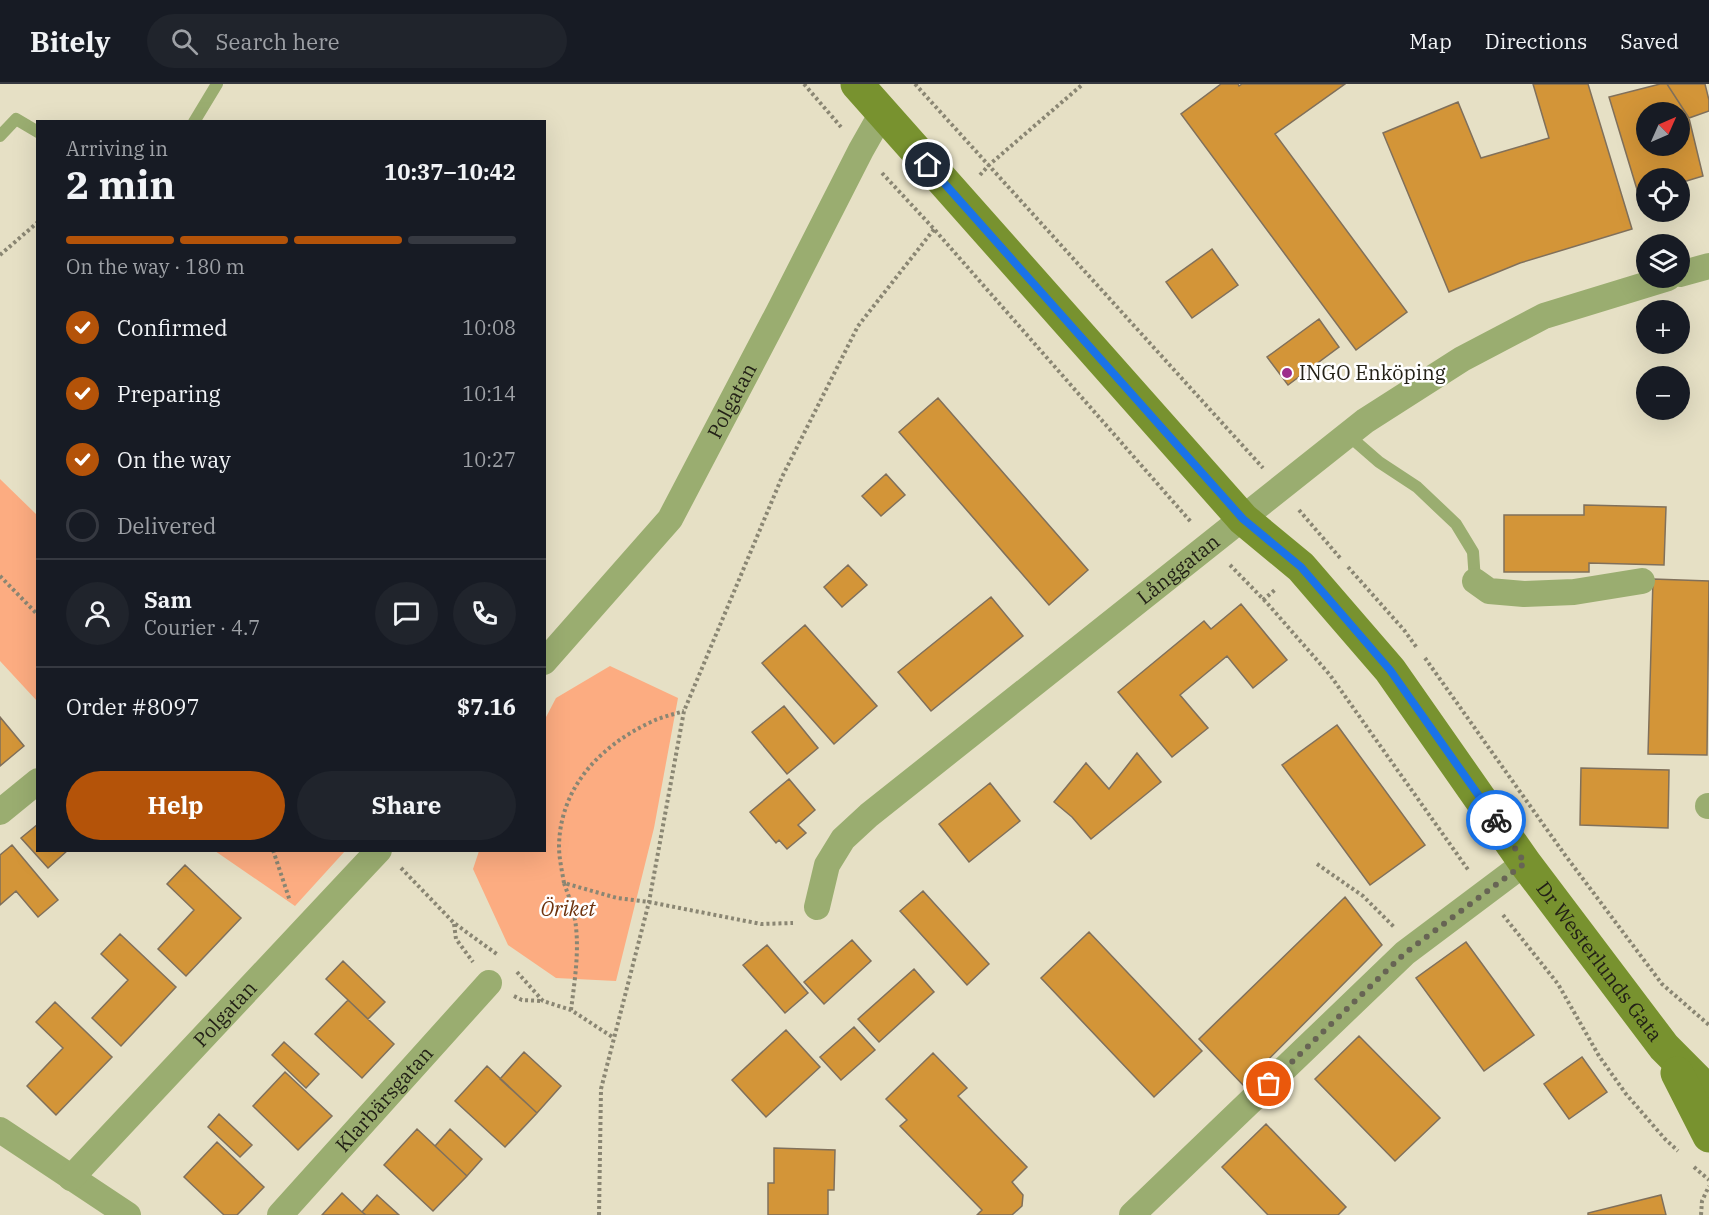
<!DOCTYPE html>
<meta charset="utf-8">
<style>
:root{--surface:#171b24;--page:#20242c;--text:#f1f3f6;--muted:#9ea1a6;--line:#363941;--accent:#b45309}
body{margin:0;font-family:"IBM Plex Serif",serif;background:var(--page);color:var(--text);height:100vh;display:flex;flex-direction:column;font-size:22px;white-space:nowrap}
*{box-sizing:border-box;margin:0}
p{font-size:20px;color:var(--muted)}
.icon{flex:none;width:33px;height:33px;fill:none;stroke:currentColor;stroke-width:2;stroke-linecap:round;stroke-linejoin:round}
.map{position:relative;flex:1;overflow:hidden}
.details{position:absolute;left:36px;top:36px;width:510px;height:732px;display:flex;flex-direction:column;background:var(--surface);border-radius:0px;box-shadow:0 6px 24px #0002}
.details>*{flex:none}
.needle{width:39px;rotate:45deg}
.fabs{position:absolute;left:1636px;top:18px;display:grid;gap:12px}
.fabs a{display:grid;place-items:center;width:54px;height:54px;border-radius:50%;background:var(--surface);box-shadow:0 6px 24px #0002;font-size:30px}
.pin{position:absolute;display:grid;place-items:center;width:51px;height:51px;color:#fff;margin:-26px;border:3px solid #fff;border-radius:50%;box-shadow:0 2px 6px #0007}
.courier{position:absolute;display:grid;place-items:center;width:60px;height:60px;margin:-30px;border:4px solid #1a73e8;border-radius:50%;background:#fff;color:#222;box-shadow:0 2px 8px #0007}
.head em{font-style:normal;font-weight:700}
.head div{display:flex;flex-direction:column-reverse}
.head{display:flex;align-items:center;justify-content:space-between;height:102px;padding:0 30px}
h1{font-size:39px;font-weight:700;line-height:45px}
.bar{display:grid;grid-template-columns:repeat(4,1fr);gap:9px 6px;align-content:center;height:72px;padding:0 30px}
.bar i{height:8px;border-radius:4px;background:var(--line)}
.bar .active{background:var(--accent)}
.bar p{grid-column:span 4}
.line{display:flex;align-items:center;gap:15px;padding:0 30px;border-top:2px solid var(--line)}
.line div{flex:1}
.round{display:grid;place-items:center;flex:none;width:63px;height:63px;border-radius:32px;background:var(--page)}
ol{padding:0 30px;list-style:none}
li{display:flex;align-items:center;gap:18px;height:66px}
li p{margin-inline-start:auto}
li .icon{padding:6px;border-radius:50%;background:var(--accent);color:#fff;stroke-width:4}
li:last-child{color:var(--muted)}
li i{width:33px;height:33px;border:3px solid var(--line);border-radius:50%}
.action{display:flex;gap:12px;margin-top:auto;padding:12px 30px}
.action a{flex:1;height:69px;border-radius:36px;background:var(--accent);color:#fff;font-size:24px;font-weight:700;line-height:69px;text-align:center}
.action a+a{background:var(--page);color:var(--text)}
header{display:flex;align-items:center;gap:36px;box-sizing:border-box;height:84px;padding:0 30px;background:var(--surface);border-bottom:2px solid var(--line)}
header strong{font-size:28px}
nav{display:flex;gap:33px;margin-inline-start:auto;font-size:21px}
.search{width:420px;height:54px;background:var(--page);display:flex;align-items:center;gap:15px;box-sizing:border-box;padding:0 21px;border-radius:33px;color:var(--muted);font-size:22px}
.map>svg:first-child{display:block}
</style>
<header>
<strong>Bitely</strong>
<div class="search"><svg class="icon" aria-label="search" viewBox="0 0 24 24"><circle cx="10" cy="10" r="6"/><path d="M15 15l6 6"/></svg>Search here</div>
<nav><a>Map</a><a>Directions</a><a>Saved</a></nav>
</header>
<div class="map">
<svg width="1709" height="1131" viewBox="0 0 1709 1131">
<rect width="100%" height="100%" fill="#e6e0c5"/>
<path fill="#fcac81" d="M0,395l37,36v186l-37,-40z
M610,582l68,32 -24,130 -38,153 -60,-3 -48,-33 -35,-76 6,-18 65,-1 1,-131 11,-21z
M215,767h130l-50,55z"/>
<path fill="#d39538" stroke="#80705b" stroke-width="1.5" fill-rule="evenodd" d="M1221,0h17l1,2 3,-2h103l-70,50 132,178 -51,38 -175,-236z
M1533,0h55l44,145 -112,34 -71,29 -66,-159 75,-31 23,56 68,-20z
M1660,0h7l22,34 14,58 -23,7v-5h-33v16l-8,2 -30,-99zM1647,28h33v34h-33z
M1667,0h38l4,16v11l-20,7z
M1212,165l26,36 -46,33 -26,-36z
M1319,235l20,28 -51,38 -21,-28z
M938,314l150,172 -39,35 -150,-173z
M886,390l19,21 -24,21 -19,-20z
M1584,421l82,2 -2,58 -75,-2v9h-85v-57h80z
M848,481l19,20 -25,22 -18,-20z
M1653,495l56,2 -2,174 -59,-1z
M991,513l32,39 -92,75 -33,-39z
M1241,520l46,56 -34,28 -26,-32 -47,39 28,33 -36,29 -54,-65 86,-71 7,8z
M805,541l72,81 -43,38 -72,-81z
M784,622l34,42 -31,26 -35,-42z
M0,633l24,29 -24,20z
M1337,641l88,120 -55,40 -88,-120z
M1137,669l24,29 -70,57 -19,-22 -18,-15 32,-39 23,26z
M1581,684l88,2 -1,58 -88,-3z
M789,695l26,31 -17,15 8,8 -19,16 -8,-9 -3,3 -26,-31z
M990,699l30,38 -51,41 -30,-38z
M38,740v26h30l-20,18 -27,-30z
M12,761l46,55 -20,17 -22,-26 -16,14v-50z
M185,781l56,53 -55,58 -28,-27 36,-39 -27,-26z
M923,807l66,73 -22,21 -67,-74z
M1345,813l37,48 -139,140 -44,-46z
M1089,848l113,119 -48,46 -113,-119z
M120,850l56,53 -55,59 -29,-28 36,-38 -27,-26z
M852,856l19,21 -47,43 -20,-22z
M1466,858l68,93 -50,36 -68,-93z
M767,861l41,48 -23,20 -42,-48z
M343,877l42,41 -17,17 -42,-40z
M914,885l20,23 -55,50 -21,-23z
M348,916l46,44 -32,34 -47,-44z
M55,918l57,55 -56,58 -29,-29 36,-38 -27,-26z
M854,943l21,23 -34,30 -21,-23z
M786,946l34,37 -54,50 -34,-37z
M1359,952l81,82 -45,43 -80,-82z
M284,958l35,32 -13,14 -34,-33z
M524,968l37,34 -24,27 -37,-34z
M933,969l34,35 -9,8 69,71 -15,15 11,13 -1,11 -10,9h-35l5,-5 -82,-84 7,-6 -21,-21z
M1582,973l25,35 -38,27 -25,-35z
M487,982l50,47 -32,34 -50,-46z
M285,988l47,44 -34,34 -45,-44z
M219,1030l33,31 -12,12 -32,-30z
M1266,1040l80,83 -8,8h-70l-46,-48z
M417,1045l50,47 -34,35 -49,-46z
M450,1045l32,30 -15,17 -32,-30z
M217,1058l47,45 -27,28h-13l-40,-38z
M774,1064l61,2 -1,40h-6v25h-60v-32h6z
M342,1109l20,19 4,3h-44z
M377,1111l22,20h-33l-4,-3z
M1661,1111l5,20h-78v-2z"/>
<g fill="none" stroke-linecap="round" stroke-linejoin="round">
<path stroke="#8a8673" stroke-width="4" stroke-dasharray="3 3" stroke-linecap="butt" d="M804,0l37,43
M915,0l348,384
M882,89l52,56 257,293
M980,91l9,-10 94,-81
M0,171l38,-33
M1299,426l42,49
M1230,481l37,38 63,72 139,196
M1348,483l56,63 13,18
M0,492l38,39
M1263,516l13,-11
M1425,574l140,197 97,129 47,41
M273,766l17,51
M1317,780l46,32 31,31
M401,784l53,55 44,32
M564,799c-2,-12 -5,-25 -5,-37 1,-58 40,-99 90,-123 11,-6 23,-8 35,-12
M1503,831l55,69 41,72 27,38 39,45 13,12
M454,840l2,15 17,23
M517,888l26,29 28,9 43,28
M514,912l8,4 20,1
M571,926c4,-32 10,-68 2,-100 -2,-9 -6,-18 -9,-27l53,15 32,4 112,22 32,-1
M1694,1083l15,13
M599,1131l2,-126 48,-187 35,-191 98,-234 76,-151 77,-98
M1701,1131l1,-14 7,-15"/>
<path stroke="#9aad70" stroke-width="12" d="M194,38l23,-38
M0,52l16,-17 22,13
M1348,351l31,27 38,25 39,37 17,28 2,29"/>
<g stroke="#9aad70" stroke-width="26">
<path d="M1680,190l29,-8"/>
<path d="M1475,497l14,10 35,3 50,-2 68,-11"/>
<path id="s1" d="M544,578l126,-143 109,-208 82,-161 21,-37"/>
<path d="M1708,722h1"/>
<path d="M0,728l38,-31"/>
<path id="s2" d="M817,823l10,-42 16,-26 26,-24 496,-394 97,-62 82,-43 124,-38"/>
<path d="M0,1046l128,85"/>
<path id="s3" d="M71,1094l308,-328"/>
<path id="s4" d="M280,1131l209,-232"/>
<path d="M1132,1131l273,-262 120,-90"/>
</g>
<g stroke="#78922f" stroke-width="33">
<path id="s5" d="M857,0l386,435 58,48 89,103 135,193 139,184 45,45"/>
<path d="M1677,989l32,63"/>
</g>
</g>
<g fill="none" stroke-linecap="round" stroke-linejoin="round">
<path stroke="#676454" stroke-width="6" stroke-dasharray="0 10.8" d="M1269,1000l136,-131 120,-90 -29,-43"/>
<path stroke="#1a73e8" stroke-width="8" d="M928,81l315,354 58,48 89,103 106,150"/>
</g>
<circle fill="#9d2e8c" stroke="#fff" stroke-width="2" cx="1287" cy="289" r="6"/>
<g text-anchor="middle" stroke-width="5" stroke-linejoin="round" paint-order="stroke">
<g font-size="20" fill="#232117" stroke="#fff" text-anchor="start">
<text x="1299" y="296">INGO Enköping</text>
</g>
<g font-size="20" fill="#232117" stroke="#fff">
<text dy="7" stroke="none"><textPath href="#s1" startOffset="324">Polgatan</textPath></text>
<text dy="7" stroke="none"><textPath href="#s2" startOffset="504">Långgatan</textPath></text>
<text dy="7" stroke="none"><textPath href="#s5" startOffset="1152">Dr Westerlunds Gata</textPath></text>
<text dy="7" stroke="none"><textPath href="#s3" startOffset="225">Polgatan</textPath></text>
<text dy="7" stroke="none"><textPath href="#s4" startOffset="156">Klarbärsgatan</textPath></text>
</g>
<g font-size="20" font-style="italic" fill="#6d320d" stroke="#fff">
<text x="568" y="832">Öriket</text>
</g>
</g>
</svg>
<div class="fabs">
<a><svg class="needle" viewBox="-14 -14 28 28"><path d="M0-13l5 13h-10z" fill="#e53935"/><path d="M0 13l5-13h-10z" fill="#9ea1a6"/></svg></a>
<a><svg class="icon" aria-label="locate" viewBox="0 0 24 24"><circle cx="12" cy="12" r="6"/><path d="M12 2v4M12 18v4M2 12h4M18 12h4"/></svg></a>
<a><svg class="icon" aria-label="layers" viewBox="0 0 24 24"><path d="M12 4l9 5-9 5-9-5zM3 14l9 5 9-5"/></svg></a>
<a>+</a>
<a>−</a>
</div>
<div class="pin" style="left:1269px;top:1000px;background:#ea580c"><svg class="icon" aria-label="bag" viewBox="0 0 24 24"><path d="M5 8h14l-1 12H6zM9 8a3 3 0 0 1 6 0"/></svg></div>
<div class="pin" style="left:928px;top:81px;background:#1f2937"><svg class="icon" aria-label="home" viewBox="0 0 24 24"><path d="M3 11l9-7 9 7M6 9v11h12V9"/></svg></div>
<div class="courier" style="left:1496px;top:736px"><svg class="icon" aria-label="bike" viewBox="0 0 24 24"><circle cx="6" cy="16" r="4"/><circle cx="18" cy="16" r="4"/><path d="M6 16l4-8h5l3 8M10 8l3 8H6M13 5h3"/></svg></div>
<section class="details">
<div class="head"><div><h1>2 min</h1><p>Arriving in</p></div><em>10:37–10:42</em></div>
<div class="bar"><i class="active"></i><i class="active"></i><i class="active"></i><i></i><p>On the way · 180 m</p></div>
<ol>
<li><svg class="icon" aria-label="check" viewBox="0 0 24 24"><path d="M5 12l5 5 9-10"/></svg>Confirmed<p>10:08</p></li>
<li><svg class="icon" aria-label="check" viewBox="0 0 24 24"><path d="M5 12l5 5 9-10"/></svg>Preparing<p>10:14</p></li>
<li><svg class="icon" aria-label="check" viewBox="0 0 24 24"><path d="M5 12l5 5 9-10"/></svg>On the way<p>10:27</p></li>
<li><i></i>Delivered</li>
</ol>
<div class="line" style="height:108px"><a class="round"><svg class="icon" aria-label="person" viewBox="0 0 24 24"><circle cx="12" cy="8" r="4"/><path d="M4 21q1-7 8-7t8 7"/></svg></a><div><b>Sam</b><p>Courier · 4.7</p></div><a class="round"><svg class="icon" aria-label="chat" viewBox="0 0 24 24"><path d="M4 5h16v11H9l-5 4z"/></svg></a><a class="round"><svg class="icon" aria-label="phone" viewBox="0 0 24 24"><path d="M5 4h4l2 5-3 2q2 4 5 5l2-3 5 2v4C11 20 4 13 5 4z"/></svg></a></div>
<div class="line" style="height:78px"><div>Order #8097</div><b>$7.16</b></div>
<div class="action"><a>Help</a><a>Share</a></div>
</section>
</div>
